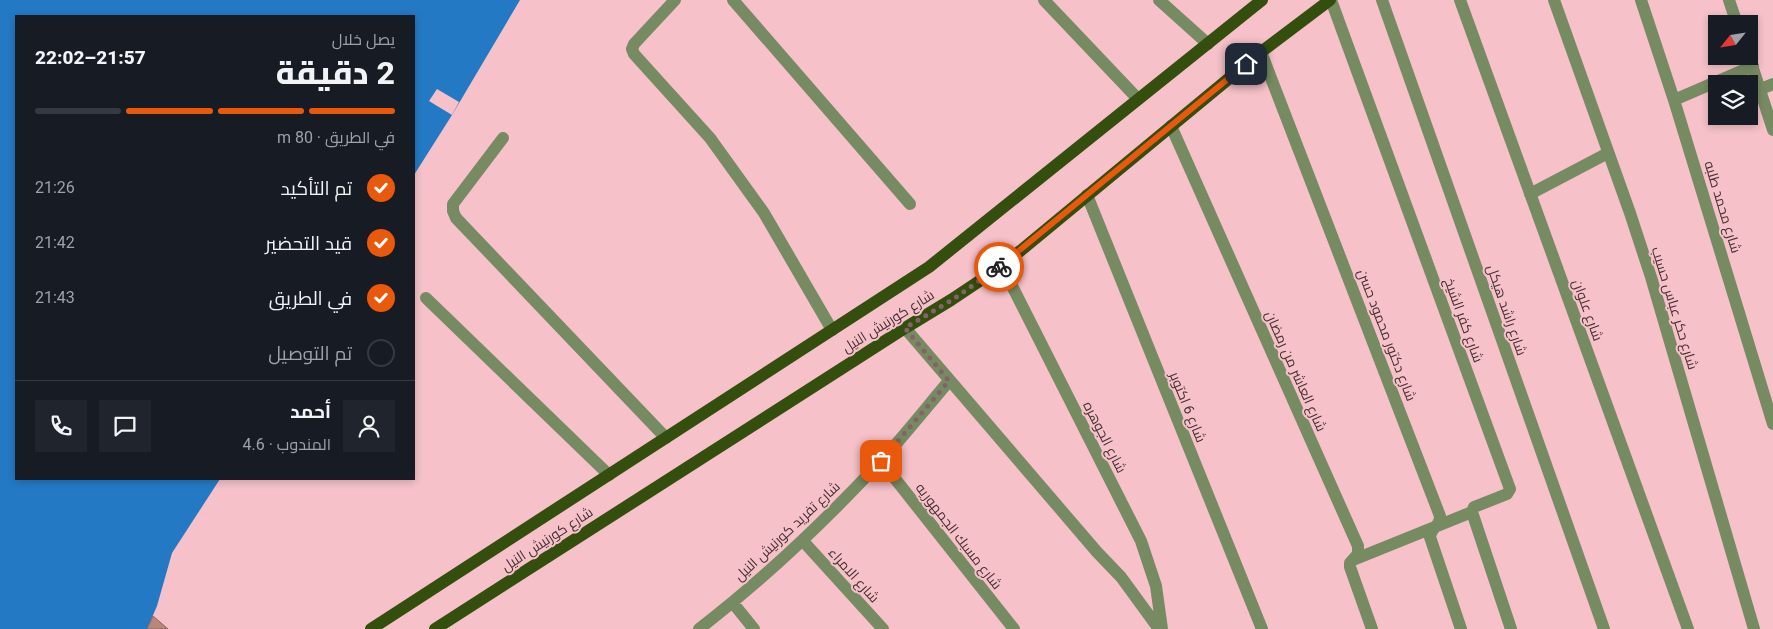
<!DOCTYPE html>
<html lang="ar">
<meta charset="utf-8">
<style>
:root{--surface:#171b24;--page:#20242c;--text:#f1f3f6;--muted:#9ea1a6;--line:#363941;--accent:#ea580c}
body{margin:0;font-family:Roboto,Cairo,sans-serif;background:var(--page);color:var(--text);direction:rtl;height:100vh;display:flex;flex-direction:column;font-size:19px;white-space:nowrap}
*{box-sizing:border-box;margin:0}
p{font-size:16px;color:var(--muted)}
.icon{flex:none;width:28px;height:28px;fill:none;stroke:currentColor;stroke-width:2;stroke-linecap:round;stroke-linejoin:round}
.map{position:relative;flex:1;overflow:hidden;direction:ltr}
.details{position:absolute;left:15px;top:15px;width:400px;height:465px;display:flex;flex-direction:column;background:var(--surface);border-radius:0px;box-shadow:0 2px 8px #0003;direction:rtl}
.details>*{flex:none}
.needle{width:32px;rotate:240deg}
.controls{position:absolute;left:1708px;top:15px;display:grid;gap:10px}
.controls a{display:grid;place-items:center;width:50px;height:50px;border-radius:0px;background:var(--surface);box-shadow:0 2px 8px #0003;font-size:25px}
.pin{position:absolute;display:grid;place-items:center;width:42px;height:42px;color:#fff;margin:-21px;border-radius:10px;box-shadow:0 2px 8px #0006}
.courier{position:absolute;display:grid;place-items:center;width:50px;height:50px;margin:-25px;border:4px solid #ea580c;border-radius:50%;background:#fff;color:#222;box-shadow:0 1px 6px #0007}
.headline em{font-style:normal;font-weight:800}
.headline div{display:flex;flex-direction:column-reverse}
.headline{display:flex;align-items:center;justify-content:space-between;height:85px;padding:0 20px}
h1{font-size:32px;font-weight:800;line-height:38px}
.bar{display:grid;grid-template-columns:repeat(4,1fr);gap:8px 5px;align-content:center;height:60px;padding:0 20px}
.bar i{height:6px;border-radius:4px;background:var(--line)}
.bar .selected{background:var(--accent)}
.bar p{grid-column:span 4}
.line{display:flex;align-items:center;gap:12px;padding:0 20px;border-top:1px solid var(--line)}
.line div{flex:1}
.round{display:grid;place-items:center;flex:none;width:52px;height:52px;border-radius:0px;background:var(--page)}
ol{padding:0 20px;list-style:none}
li{display:flex;align-items:center;gap:15px;height:55px}
li p{margin-inline-start:auto}
li .icon{padding:5px;border-radius:50%;background:var(--accent);color:#fff;stroke-width:4}
li:last-child{color:var(--muted)}
li i{width:28px;height:28px;border:2px solid var(--line);border-radius:50%}
.map>svg:first-child{display:block}
</style>
<div class="map">
<svg width="1773" height="629" viewBox="0 0 1773 629">
<rect width="100%" height="100%" fill="#f6c1c8"/>
<path fill="#2479c4" d="M0,0h520l-68,115 -38,60v-159h-398v463h204l-48,74 -15,53 -10,23h-147z"/>
<path fill="#f6c1c8" d="M437,89l22,13 -7,13 -23,-14z"/>
<path fill="#b7877e" stroke="#90625b" d="M153,616l15,13h-21z"/>
<g fill="none" stroke-linecap="round" stroke-linejoin="round">
<path stroke="#778b63" stroke-width="12" d="M675,0l-41,44 -2,5 2,5 76,84 54,75 68,117
M733,0l177,204
M1044,0l94,99
M1159,0l49,44
M1331,0l179,489 -3,5 -33,13 -2,5 39,117
M1382,0l222,629
M1460,0l228,629
M1554,0l76,213 21,64 103,352
M1641,0l33,100 99,324
M1729,0l8,24
M1261,52l179,464c1,10 -9,11 -10,21l31,92
M1749,56l24,74
M1761,89l12,-5
M1674,100l79,-34
M1171,126l187,420v8l-8,9v4l22,62
M503,138l-50,66v7l3,7 210,220
M1530,194l78,-41
M1087,195l175,434
M1002,266l139,275 15,45 6,43
M426,298l183,177
M905,328l192,224 24,25 38,52
M881,461l133,168
M803,541l80,88
M1353,560l119,-48
M733,603l21,26
M699,629c65,-50 125,-107 181,-167 24,-26 46,-54 69,-81"/>
<path stroke="#334e0d" stroke-width="12" d="M371,629l558,-362 333,-267
M435,629l470,-301 46,-28 51,-34 259,-214 69,-52"/>
</g>
<g fill="none" stroke-linecap="round" stroke-linejoin="round">
<path stroke="#836367" stroke-width="5" stroke-dasharray="0 9" d="M881,461l68,-80 -44,-53 47,-28 47,-33"/>
<path stroke="#ea580c" stroke-width="6" d="M999,267l247,-203"/>
</g>
<g text-anchor="middle" stroke-width="4" stroke-linejoin="round" paint-order="stroke">
<g font-size="14" fill="#453033" stroke="#f6c1c8">
<text transform="translate(1723 207) rotate(73)" y="5">شارع محمد طلبه</text>
<text transform="translate(1675 308) rotate(73)" y="5">شارع حكر عباس حسيب</text>
<text transform="translate(1507 310) rotate(71)" y="5">شارع راشد هيكل</text>
<text transform="translate(1588 310) rotate(70)" y="5">شارع علوان</text>
<text transform="translate(1464 320) rotate(70)" y="5">شارع كفر الشيخ</text>
<text transform="translate(888 321) rotate(-32)" y="5">شارع كورنيش النيل</text>
<text transform="translate(1387 335) rotate(69)" y="5">شارع دكتور محمود حسن</text>
<text transform="translate(1296 371) rotate(66)" y="5">شارع العاشر من رمضان</text>
<text transform="translate(1188 407) rotate(68)" y="5">شارع 6 اكتوبر</text>
<text transform="translate(1105 437) rotate(63)" y="5">شارع الجوهره</text>
<text transform="translate(787 531) rotate(-43)" y="5">شارع تفريد كورنيش النيل</text>
<text transform="translate(959 536) rotate(52)" y="5">شارع مسبك الجمهوريه</text>
<text transform="translate(547 539) rotate(-33)" y="5">شارع كورنيش النيل</text>
<text transform="translate(854 575) rotate(48)" y="5">شارع الامراء</text>
</g>
</g>
</svg>
<div class="controls">
<a><svg class="needle" viewBox="-14 -14 28 28"><path d="M0-13l5 13h-10z" fill="#e53935"/><path d="M0 13l5-13h-10z" fill="#9ea1a6"/></svg></a>
<a><svg class="icon" aria-label="layers" viewBox="0 0 24 24"><path d="M12 4l9 5-9 5-9-5zM3 14l9 5 9-5"/></svg></a>
</div>
<div class="pin" style="left:881px;top:461px;background:#ea580c"><svg class="icon" aria-label="bag" viewBox="0 0 24 24"><path d="M5 8h14l-1 12H6zM9 8a3 3 0 0 1 6 0"/></svg></div>
<div class="pin" style="left:1246px;top:64px;background:#1f2937"><svg class="icon" aria-label="home" viewBox="0 0 24 24"><path d="M3 11l9-7 9 7M6 9v11h12V9"/></svg></div>
<div class="courier" style="left:999px;top:267px"><svg class="icon" aria-label="bike" viewBox="0 0 24 24"><circle cx="6" cy="16" r="4"/><circle cx="18" cy="16" r="4"/><path d="M6 16l4-8h5l3 8M10 8l3 8H6M13 5h3"/></svg></div>
<section class="details">
<div class="headline"><div><h1>2 دقيقة</h1><p>يصل خلال</p></div><em>21:57–22:02</em></div>
<div class="bar"><i class="selected"></i><i class="selected"></i><i class="selected"></i><i></i><p>في الطريق · 80 m</p></div>
<ol>
<li><svg class="icon" aria-label="check" viewBox="0 0 24 24"><path d="M5 12l5 5 9-10"/></svg>تم التأكيد<p>21:26</p></li>
<li><svg class="icon" aria-label="check" viewBox="0 0 24 24"><path d="M5 12l5 5 9-10"/></svg>قيد التحضير<p>21:42</p></li>
<li><svg class="icon" aria-label="check" viewBox="0 0 24 24"><path d="M5 12l5 5 9-10"/></svg>في الطريق<p>21:43</p></li>
<li><i></i>تم التوصيل</li>
</ol>
<div class="line" style="height:90px"><a class="round"><svg class="icon" aria-label="person" viewBox="0 0 24 24"><circle cx="12" cy="8" r="4"/><path d="M4 21q1-7 8-7t8 7"/></svg></a><div><b>أحمد</b><p>المندوب · 4.6</p></div><a class="round"><svg class="icon" aria-label="chat" viewBox="0 0 24 24"><path d="M4 5h16v11H9l-5 4z"/></svg></a><a class="round"><svg class="icon" aria-label="phone" viewBox="0 0 24 24"><path d="M5 4h4l2 5-3 2q2 4 5 5l2-3 5 2v4C11 20 4 13 5 4z"/></svg></a></div>
</section>
</div>
